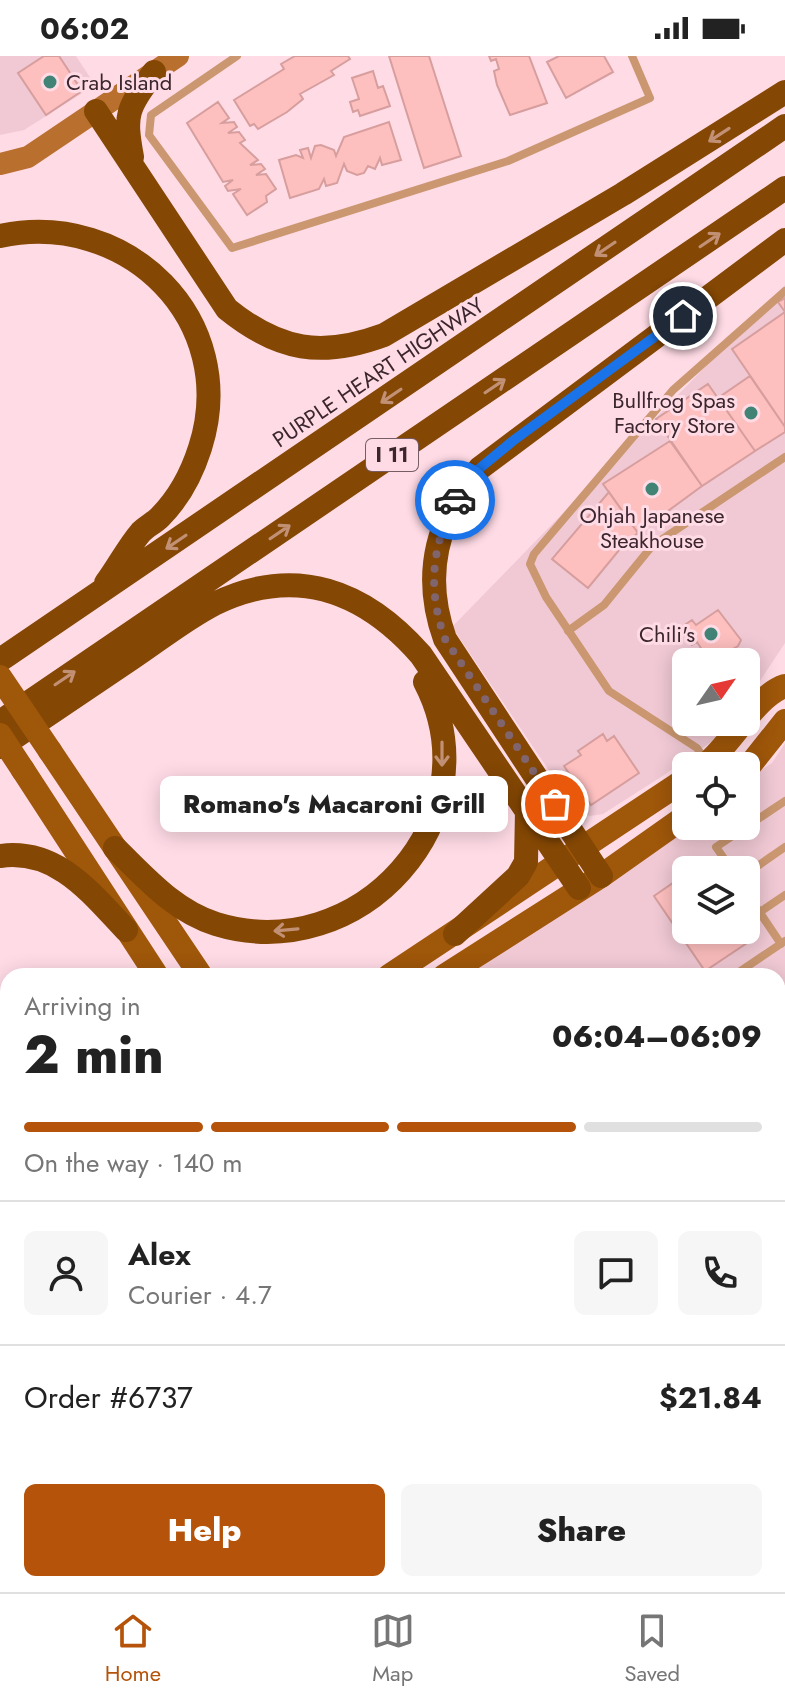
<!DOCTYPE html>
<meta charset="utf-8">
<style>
:root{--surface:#fff;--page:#f6f6f6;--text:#222;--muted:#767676;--line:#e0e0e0;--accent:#b45309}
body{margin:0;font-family:Jost,sans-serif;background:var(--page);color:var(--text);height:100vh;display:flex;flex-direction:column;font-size:30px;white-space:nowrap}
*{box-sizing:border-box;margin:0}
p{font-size:26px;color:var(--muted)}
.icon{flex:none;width:44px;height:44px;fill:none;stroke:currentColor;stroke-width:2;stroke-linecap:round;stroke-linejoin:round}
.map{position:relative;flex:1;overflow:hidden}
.sheet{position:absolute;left:0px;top:912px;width:786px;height:624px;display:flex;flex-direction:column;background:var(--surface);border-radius:24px 24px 0 0;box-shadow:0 4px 20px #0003}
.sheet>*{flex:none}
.needle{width:52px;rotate:56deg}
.buttons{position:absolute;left:672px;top:592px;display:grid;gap:16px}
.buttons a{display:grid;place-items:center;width:88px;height:88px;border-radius:12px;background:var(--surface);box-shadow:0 4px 20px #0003;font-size:40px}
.pin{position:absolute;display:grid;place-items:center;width:68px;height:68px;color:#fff;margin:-34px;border:4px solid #fff;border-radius:50%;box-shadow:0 2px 8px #0007}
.courier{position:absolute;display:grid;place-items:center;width:80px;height:80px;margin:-40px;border:6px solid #1a73e8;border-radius:50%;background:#fff;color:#222;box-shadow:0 2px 10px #0007}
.bubble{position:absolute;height:56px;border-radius:12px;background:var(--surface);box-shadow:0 4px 20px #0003;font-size:26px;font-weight:800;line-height:56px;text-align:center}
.overview em{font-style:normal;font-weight:800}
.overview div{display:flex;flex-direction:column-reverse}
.overview{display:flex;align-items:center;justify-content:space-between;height:136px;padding:0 24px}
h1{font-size:52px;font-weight:800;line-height:60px}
.bar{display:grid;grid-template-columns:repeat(4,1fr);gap:12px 8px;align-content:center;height:96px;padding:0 24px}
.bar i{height:10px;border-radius:6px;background:var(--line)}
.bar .on{background:var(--accent)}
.bar p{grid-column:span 4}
.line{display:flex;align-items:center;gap:20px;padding:0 24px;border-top:2px solid var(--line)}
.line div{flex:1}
.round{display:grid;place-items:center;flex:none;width:84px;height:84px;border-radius:12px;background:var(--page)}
.action{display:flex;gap:16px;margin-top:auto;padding:16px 24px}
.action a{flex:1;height:92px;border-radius:12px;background:var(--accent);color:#fff;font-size:32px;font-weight:800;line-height:92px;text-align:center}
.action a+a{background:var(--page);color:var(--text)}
.status{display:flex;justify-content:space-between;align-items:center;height:56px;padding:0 40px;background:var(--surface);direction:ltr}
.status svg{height:22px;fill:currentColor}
.tabs{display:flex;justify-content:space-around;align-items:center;height:112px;border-top:2px solid var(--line);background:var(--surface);font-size:22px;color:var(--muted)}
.tabs a{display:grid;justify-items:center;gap:4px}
.tabs .on{color:var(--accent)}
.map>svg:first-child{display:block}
</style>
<div class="status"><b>06:02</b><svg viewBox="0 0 49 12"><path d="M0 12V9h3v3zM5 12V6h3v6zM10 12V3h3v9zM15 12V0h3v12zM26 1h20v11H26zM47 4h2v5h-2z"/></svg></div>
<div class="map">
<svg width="785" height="1536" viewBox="0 0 785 1536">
<rect width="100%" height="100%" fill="#ffdbe6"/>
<path fill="#f0c9d4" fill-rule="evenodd" d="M0,0h76l19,29 -71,45 -24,5z
M785,229v358l-39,59v-40h-60v60h47l-5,8 -64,45 -61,39 -13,2 -15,-7 -123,-182z
M785,687v849h-169l-5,-8h167v-608h-326l234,-150h60v-46l26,-17zM686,814h60v60h-60z
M8,963v175h-8v-172z
M8,1190v189l-8,5v-193z"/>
<path fill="#febfbf" stroke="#d79e9e" stroke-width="2" d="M44,0h15l23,35 -36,24 -28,-42z
M295,0h53l2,3 -19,12 3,4 -34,19 3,5 -16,13 -29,17 -4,-5 -4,2 -16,-26 50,-31 -3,-5z
M389,0h40l32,100 -37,12z
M489,0h40l18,47 -37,12 -13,-30 -3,-14 5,-2 -3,-10 -5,2z
M559,0h45l9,16 -47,26 -19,-36z
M373,15l5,17 5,-2 7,20 -30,10 -2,-6 -5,2 -3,-10 9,-3 -7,-21z
M218,46l11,16 -7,5 12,-1 3,5 -9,6 11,-1 6,8 -5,3 18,17 -8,5 11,-1 4,5 -9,6 10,-1 10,15 -10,7 1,6 -20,13 -14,-21 8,-5 -13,2 -3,-5 8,-6 -10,2 -36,-59z
M389,66l12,38 -19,5 -2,-7 -5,11 -7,-3 -4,7 -7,2 -10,-4 -3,-7 -7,19 -11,3 -2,-7 -5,10 -29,9 -11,-38 17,-5 7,3 -3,-8 8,-2 3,10 4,-12 6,-1 13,5 2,6 8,-19z
M785,242v129l-53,-78 53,-37 -7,-10z
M750,320l35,51v5l-30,19 -37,-53z
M708,328l47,67 -53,35 -46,-67z
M670,385l32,45 -64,47 -35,-49z
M609,436l29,41 -14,11 -36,44 -36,-29z
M718,554l23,30 -3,6 -28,16 -13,-20 -5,3 -12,-17 12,-8 4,5z
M603,678l4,7 7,-5 25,37 -48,32 -27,-39 17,-11 -3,-4z
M686,818v56l60,-1 7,10 -48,32 -51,-75z
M785,1011v34l-7,-11v-19z
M8,1222v77l-1,1 -7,-11v-62z
M785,1376v104l-7,-11v-88z
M778,1469l7,11v42l-7,5z
M624,1528h153l-12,8h-131l-6,-8z"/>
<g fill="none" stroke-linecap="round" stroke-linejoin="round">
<path stroke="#ca9770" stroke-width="8" d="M237,0l-86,59 -2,20 83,113 276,-87 142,-63 -18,-42
M568,575l36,-26 48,-59 133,-89
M706,705l-9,-13 -88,-57 -63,-94 -16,-33 4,-10 139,-164 112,-99
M732,814l-16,-23 69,-46
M746,818l39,-27
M746,836l35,52
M760,856l25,-17
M733,920l52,-35
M778,937l7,-5
M778,984l7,-5
M778,1125l7,-5
M0,1215l8,-1
M0,1312l8,12
M0,1361l8,-5
M778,1366l7,-5"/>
<path stroke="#ca9770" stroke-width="16" d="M166,1528l5,8
M436,1528l6,8"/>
<path stroke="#b96f2d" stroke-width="22" d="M0,108l28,-7 150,-101"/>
<path stroke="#9f570a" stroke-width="24" d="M50,695l151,225
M704,710c28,-22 51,-70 81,-80
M23,714l134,206
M746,714l39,-49
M389,920l297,-197
M444,920l157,-100 85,-60
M0,1150l8,-1
M0,1173h8
M555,1528l5,8
M593,1528l5,8"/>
<path stroke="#844704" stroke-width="24" d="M96,55l131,198c52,42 95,49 157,26l239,-141 162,-102
M132,101c-8,-44 -5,-48 22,-85
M0,180c127,-27 241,84 200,212 -8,25 -22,51 -40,69 -6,6 -13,9 -19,15 -13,15 -23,35 -35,51
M0,604l785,-534
M0,666l785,-534
M0,691c44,-30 88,-59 132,-89 27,-18 53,-39 82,-54 82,-40 151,-13 207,51l158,233
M115,792c30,29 59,63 101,76 143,44 280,-106 209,-242
M0,800c57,-8 91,37 126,74
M601,820l-156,-237c-23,-64 -9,-120 35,-171l305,-228
M455,878l63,-58 8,-14 1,-51"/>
<path stroke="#9f570a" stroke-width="24" d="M0,621l50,74
M0,679l23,35"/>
</g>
<defs><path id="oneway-shaft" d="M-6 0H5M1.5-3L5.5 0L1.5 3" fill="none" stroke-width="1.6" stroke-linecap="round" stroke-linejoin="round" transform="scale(2)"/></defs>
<g stroke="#c29175">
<use href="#oneway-shaft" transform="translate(719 79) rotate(147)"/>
<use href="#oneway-shaft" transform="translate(710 184) rotate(-34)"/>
<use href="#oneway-shaft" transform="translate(605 193) rotate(146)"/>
<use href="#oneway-shaft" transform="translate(495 330) rotate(-34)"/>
<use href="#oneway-shaft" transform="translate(391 340) rotate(146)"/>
<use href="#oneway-shaft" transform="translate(280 476) rotate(-34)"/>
<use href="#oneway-shaft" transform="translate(176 486) rotate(146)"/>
<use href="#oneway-shaft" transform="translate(65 622) rotate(-34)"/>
<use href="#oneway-shaft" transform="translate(442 698) rotate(90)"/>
<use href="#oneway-shaft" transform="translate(286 874) rotate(175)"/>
</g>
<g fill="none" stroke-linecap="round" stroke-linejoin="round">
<path stroke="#80656e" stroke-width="8" stroke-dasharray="0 14.4" d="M455,444c-23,47 -28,89 -10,139l110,165"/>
<path stroke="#1a73e8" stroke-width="10" d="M455,444l25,-32 34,-28 169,-124"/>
</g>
<g fill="#418476" stroke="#ffdbe6" stroke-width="3">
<circle cx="50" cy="26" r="8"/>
<circle cx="751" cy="357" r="8"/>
<circle cx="652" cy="433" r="8"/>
<circle cx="711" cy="578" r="8"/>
</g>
<g text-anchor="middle" stroke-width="6" stroke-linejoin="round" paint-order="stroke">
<rect fill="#ffdbe6" stroke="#765c64" stroke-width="2" x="366" y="383" width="52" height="32" rx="6"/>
<g font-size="20" font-weight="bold" fill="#3b262d">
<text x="392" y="406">I 11</text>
</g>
<g font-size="22" fill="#3b262d" stroke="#ffdbe6" text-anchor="end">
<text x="66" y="34" text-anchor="start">Crab Island</text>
<text x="735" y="352">Bullfrog Spas<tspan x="735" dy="25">Factory Store</tspan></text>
<text x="652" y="467" text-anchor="middle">Ohjah Japanese<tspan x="652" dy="25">Steakhouse</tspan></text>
<text x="695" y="586">Chili's</text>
</g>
<g font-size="22" fill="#3b262d" stroke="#ffdbe6">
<text transform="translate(378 316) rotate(-34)" y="8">PURPLE HEART HIGHWAY</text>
</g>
</g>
</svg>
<div class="buttons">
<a><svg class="needle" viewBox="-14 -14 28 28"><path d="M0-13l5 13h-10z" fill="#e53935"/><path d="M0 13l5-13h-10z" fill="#767676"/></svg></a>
<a><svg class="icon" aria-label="locate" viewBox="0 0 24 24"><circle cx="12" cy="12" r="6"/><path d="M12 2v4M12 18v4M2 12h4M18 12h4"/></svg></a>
<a><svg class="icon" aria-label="layers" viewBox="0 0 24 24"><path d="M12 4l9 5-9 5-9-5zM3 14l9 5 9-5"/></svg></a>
</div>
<div class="pin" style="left:555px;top:748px;background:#ea580c"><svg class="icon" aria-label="bag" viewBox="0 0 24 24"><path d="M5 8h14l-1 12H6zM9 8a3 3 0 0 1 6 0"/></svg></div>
<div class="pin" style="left:683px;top:260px;background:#1f2937"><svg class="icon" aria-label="home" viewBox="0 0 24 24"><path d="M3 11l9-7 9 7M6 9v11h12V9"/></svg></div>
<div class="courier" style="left:455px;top:444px"><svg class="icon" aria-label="car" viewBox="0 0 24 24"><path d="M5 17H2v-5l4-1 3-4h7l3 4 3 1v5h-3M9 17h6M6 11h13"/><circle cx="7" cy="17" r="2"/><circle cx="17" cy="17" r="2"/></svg></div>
<div class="bubble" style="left:160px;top:720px;width:348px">Romano's Macaroni Grill</div>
<section class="sheet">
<div class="overview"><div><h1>2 min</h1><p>Arriving in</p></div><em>06:04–06:09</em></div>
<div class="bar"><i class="on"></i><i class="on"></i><i class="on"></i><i></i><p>On the way · 140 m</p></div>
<div class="line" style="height:144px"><a class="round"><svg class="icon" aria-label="person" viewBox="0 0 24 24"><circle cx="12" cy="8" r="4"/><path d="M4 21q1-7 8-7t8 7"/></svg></a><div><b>Alex</b><p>Courier · 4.7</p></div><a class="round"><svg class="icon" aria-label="chat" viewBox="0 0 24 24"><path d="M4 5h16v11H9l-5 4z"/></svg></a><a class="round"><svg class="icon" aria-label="phone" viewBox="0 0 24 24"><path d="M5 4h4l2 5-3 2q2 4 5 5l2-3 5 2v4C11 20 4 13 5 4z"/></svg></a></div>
<div class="line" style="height:104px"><div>Order #6737</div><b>$21.84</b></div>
<div class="action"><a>Help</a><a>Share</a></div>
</section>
</div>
<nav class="tabs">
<a class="on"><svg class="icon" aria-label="home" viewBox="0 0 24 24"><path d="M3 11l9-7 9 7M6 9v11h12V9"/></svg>Home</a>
<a><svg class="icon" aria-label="map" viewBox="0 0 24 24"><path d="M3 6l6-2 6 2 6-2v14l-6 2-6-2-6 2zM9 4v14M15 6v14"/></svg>Map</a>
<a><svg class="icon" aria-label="saved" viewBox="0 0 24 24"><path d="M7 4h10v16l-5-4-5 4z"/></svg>Saved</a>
</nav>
